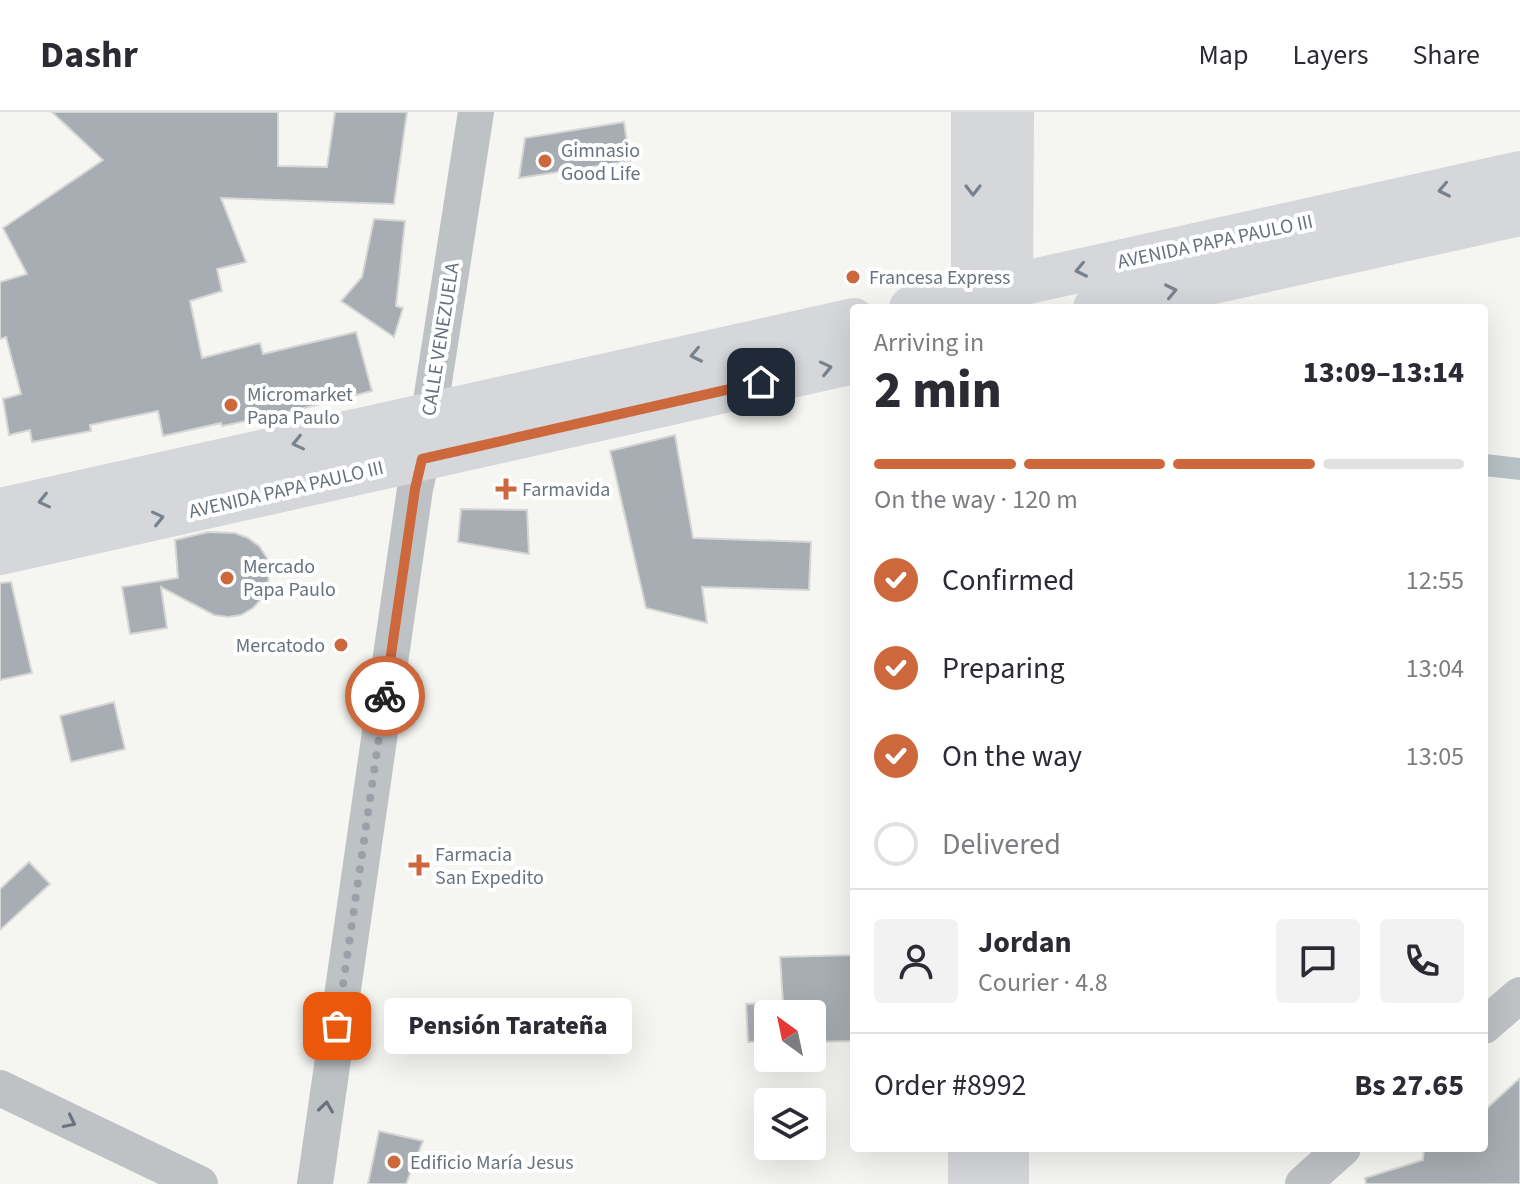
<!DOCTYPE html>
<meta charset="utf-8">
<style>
:root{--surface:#fff;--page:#f2f2f3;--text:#2b2b33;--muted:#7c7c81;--line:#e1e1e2;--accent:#cc683c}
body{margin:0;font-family:"Source Sans 3",sans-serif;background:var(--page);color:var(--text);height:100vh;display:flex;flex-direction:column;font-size:30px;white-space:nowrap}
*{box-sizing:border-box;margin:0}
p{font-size:26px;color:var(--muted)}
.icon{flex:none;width:44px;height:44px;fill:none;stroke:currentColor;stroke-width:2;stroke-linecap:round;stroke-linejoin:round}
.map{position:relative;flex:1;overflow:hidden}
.side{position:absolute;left:850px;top:192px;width:638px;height:848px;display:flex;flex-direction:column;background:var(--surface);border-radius:8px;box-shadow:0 8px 32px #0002}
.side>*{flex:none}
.needle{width:52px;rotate:327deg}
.buttons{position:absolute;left:754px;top:888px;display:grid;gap:16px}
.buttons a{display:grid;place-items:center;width:72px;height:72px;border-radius:8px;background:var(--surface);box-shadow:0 8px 32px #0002;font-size:40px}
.pin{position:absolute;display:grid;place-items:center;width:68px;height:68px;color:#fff;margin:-34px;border-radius:16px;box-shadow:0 4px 12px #0006}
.courier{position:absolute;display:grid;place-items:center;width:80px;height:80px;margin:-40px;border:6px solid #cc683c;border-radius:50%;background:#fff;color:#222;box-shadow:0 2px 10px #0007}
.bubble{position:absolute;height:56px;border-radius:8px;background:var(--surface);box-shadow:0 8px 32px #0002;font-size:26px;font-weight:800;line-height:56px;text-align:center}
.head em{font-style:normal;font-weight:800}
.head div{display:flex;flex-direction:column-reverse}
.head{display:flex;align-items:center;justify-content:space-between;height:136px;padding:0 24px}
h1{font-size:52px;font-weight:800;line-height:60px}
.bar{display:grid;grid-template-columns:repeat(4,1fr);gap:12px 8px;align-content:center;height:96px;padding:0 24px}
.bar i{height:10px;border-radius:6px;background:var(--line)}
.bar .selected{background:var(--accent)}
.bar p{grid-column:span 4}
.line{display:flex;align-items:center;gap:20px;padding:0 24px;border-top:2px solid var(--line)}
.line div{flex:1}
.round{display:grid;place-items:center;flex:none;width:84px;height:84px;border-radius:8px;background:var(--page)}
ol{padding:0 24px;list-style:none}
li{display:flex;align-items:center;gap:24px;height:88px}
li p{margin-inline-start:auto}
li .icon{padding:8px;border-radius:50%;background:var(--accent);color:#fff;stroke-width:4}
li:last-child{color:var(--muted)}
li i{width:44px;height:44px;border:4px solid var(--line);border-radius:50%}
header{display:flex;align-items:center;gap:48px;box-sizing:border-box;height:112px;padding:0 40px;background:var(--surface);border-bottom:2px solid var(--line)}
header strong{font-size:38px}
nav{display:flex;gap:44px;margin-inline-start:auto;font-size:28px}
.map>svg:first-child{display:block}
</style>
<header>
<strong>Dashr</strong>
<nav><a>Map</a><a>Layers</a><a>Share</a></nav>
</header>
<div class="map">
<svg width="1520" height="1072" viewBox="0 0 1520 1072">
<rect width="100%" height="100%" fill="#f5f5f2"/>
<path fill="#b8c1c5" d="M1486,342l34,4v22l-36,-4z"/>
<path fill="#a8adb3" stroke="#d6d6d5" stroke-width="2" d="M52,0h226v54l49,1 8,-55h72l-13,92 -173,-6 25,64 -29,7 5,22 -32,10 12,57 58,-15 3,11 93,-22 16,59 -92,23 -58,12 -1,-3 -58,13 -5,-25 -68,14 1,6 -59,11 -2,-12 -21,5 -6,-36 18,-5 -15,-57 -6,2v-57l27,-8 -24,-46 100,-68z
M624,10l6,39 -111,17 6,-40z
M374,107l31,2 -9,85 7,2 -9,29 -53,-36 21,-24z
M675,323l18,103 118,4 -2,48 -107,-3 5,36 -61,-15 -36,-157z
M461,397l66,1 2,44 -71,-12z
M208,420l27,1 13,5 11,8 8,12 2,13 -1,14 -5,12 -10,11 -12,7 -13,2 -14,-2 -53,-28 6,41 -37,6 -8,-47 56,-9 -3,-38z
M11,470l21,91 -32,7v-97z
M114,590l11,47 -54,13 -11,-46z
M29,750l21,22 -50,46v-41z
M854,843v86l-42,1v-28h-44v28h-20l-2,-38 37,-2 -3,-45z
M1520,966v106h-154l-1,-6 58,-18 1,-12h60v-37z
M379,1019l44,10 -17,43h-38z"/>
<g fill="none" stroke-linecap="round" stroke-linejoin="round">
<path stroke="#bfc2c5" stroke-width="36" d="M1484,914l36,-31
M0,976l200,96
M315,1072l100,-695 7,-30 54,-347
M1303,1072l40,-36"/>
<path stroke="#d5d7db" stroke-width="44" d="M911,196l609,-135
M973,196v-196
M1011,196l1,-196
M1095,196l425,-94
M0,398l854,-190
M0,441l854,-191
M970,1072v-36
M1007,1072v-36"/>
</g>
<defs><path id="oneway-chevron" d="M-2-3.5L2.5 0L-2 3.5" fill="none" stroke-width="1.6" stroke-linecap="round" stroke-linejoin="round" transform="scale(2)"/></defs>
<g stroke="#78828d">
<use href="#oneway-chevron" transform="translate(973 78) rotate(90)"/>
<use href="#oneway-chevron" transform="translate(1444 78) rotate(168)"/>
<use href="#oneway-chevron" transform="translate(1081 158) rotate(168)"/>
<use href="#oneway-chevron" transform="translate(1171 179) rotate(-12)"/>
<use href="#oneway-chevron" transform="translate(696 243) rotate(168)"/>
<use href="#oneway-chevron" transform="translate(826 256) rotate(-13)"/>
<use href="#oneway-chevron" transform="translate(298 331) rotate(167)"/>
<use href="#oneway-chevron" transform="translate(44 389) rotate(167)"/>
<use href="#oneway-chevron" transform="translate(158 406) rotate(-13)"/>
</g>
<g stroke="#68737f">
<use href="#oneway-chevron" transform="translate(326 995) rotate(-82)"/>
<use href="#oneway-chevron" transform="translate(70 1010) rotate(26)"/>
</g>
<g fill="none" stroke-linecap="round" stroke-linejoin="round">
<path stroke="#99a0a7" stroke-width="8" stroke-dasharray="0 14.4" d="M337,914l48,-330"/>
<path stroke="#cc683c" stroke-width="10" d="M385,584l30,-207 7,-30 339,-77"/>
</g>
<g fill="#cc683c" stroke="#fff" stroke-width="3">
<circle cx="545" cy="49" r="8"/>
<circle cx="853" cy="165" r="8"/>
<circle cx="231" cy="293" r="8"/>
<path d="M502 365h8v8h8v8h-8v8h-8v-8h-8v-8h8z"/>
<circle cx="227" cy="466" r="8"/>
<circle cx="341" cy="533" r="8"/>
<path d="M415 741h8v8h8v8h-8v8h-8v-8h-8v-8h8z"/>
<circle cx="394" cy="1050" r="8"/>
</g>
<g text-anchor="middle" stroke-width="8" stroke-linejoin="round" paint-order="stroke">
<g font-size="20" fill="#68737f" stroke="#fff" text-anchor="start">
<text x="561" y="45">Gimnasio<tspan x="561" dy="23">Good Life</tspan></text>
<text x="869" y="172">Francesa Express</text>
<text x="247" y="289">Micromarket<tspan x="247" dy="23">Papa Paulo</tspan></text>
<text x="522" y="384">Farmavida</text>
<text x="243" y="461">Mercado<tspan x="243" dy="23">Papa Paulo</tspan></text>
<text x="325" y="540" text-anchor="end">Mercatodo</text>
<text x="435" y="749">Farmacia<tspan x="435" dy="23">San Expedito</tspan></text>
<text x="410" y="1057">Edificio María Jesus</text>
</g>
<g font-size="20" fill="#68737f" stroke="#fff">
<text transform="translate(1215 129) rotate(-12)" y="7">AVENIDA PAPA PAULO III</text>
<text transform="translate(440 227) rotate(-81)" y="7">CALLE VENEZUELA</text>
<text transform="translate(286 377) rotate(-13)" y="7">AVENIDA PAPA PAULO III</text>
</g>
</g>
</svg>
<div class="buttons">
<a><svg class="needle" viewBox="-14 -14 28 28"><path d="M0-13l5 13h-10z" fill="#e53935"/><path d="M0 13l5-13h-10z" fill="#7c7c81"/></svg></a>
<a><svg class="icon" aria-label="layers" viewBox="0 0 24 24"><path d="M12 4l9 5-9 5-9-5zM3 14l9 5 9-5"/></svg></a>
</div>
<div class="pin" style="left:337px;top:914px;background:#ea580c"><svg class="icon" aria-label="bag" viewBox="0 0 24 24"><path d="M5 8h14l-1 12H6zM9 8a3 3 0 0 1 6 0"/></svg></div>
<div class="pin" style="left:761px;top:270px;background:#1f2937"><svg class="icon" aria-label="home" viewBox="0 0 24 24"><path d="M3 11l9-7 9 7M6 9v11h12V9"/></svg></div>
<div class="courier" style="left:385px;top:584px"><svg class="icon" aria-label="bike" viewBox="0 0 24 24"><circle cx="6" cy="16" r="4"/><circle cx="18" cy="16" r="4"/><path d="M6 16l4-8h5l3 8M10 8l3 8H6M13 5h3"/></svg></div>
<div class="bubble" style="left:384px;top:886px;width:248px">Pensión Tarateña</div>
<section class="side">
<div class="head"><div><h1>2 min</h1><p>Arriving in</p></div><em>13:09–13:14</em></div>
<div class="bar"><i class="selected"></i><i class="selected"></i><i class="selected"></i><i></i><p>On the way · 120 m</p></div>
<ol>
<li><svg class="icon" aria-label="check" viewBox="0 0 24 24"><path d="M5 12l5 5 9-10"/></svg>Confirmed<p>12:55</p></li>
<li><svg class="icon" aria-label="check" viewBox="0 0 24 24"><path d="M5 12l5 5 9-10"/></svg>Preparing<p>13:04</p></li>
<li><svg class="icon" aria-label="check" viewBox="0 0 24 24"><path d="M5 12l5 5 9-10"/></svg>On the way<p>13:05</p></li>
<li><i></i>Delivered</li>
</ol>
<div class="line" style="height:144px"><a class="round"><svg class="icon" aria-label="person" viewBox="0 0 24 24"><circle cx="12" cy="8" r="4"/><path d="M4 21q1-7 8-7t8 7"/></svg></a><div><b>Jordan</b><p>Courier · 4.8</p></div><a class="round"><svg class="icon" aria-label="chat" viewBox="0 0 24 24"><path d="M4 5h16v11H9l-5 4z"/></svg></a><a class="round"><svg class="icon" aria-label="phone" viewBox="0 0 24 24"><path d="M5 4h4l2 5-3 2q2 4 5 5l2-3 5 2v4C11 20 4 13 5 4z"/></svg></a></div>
<div class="line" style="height:104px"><div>Order #8992</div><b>Bs 27.65</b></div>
</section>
</div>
